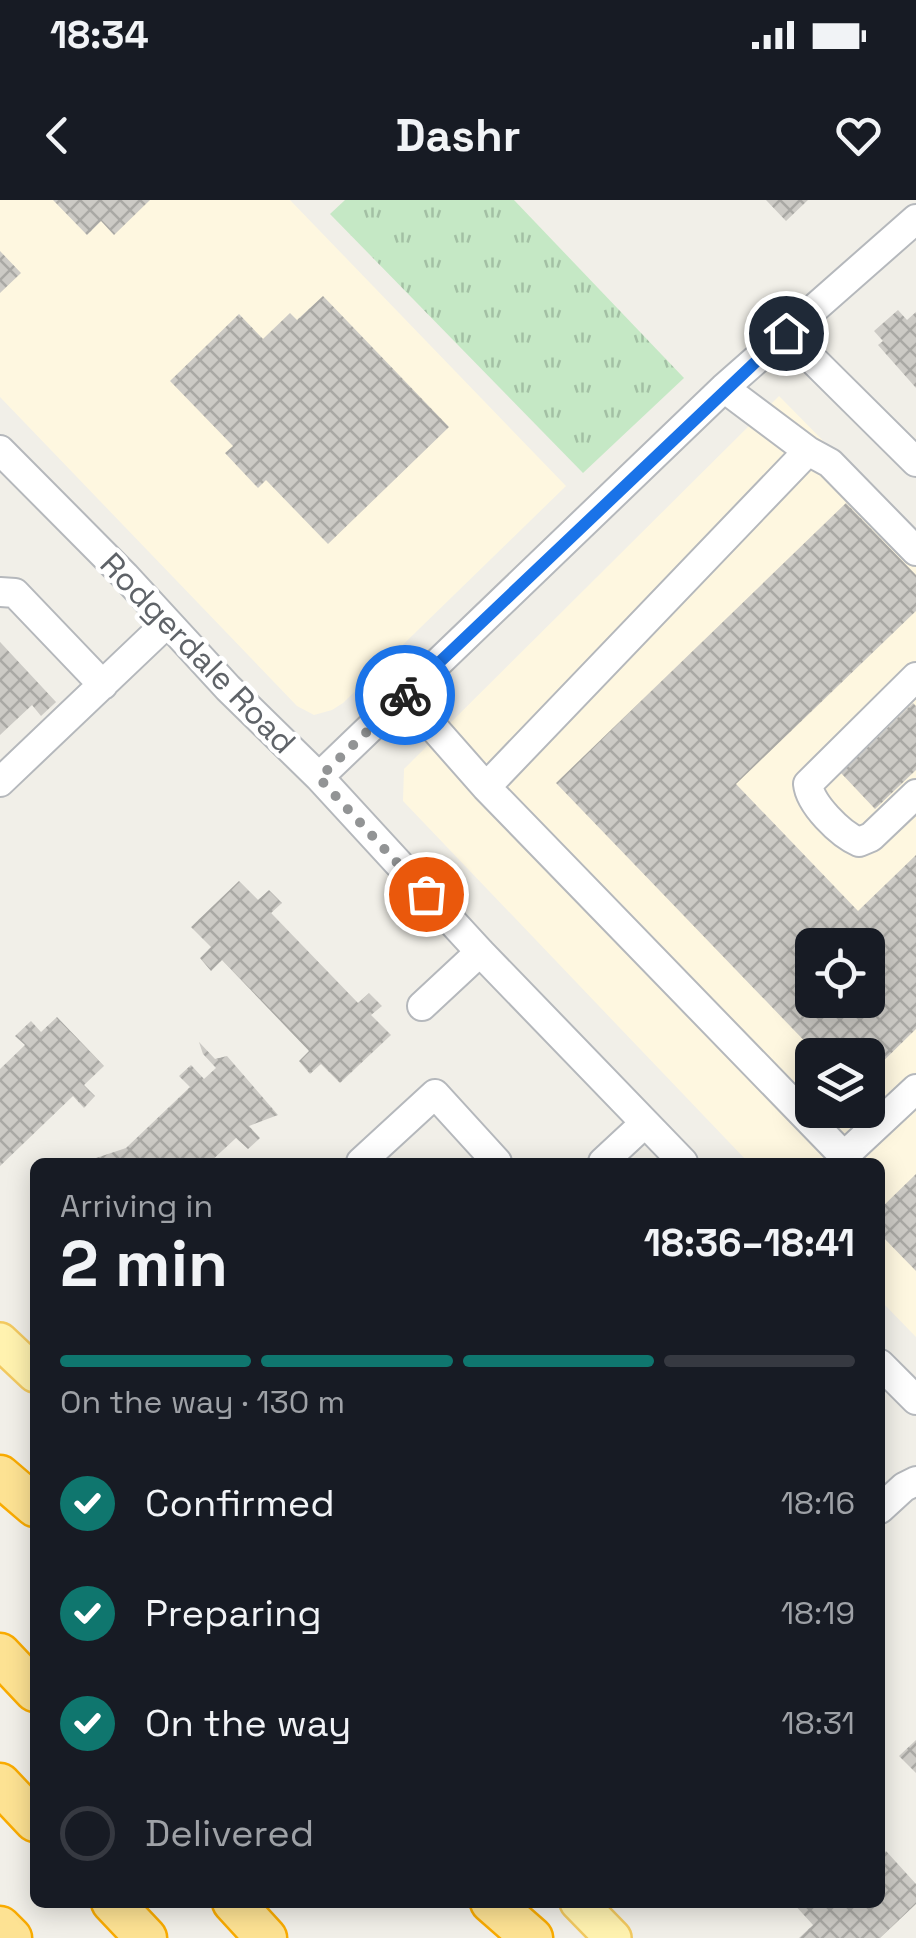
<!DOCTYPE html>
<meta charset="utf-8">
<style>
:root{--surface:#171b24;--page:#242831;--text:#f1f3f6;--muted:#9ea1a6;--line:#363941;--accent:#0f766e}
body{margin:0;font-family:"Space Grotesk",sans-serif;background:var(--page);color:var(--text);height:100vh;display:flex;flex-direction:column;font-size:38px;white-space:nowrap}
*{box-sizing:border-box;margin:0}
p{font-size:32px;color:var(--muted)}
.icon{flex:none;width:55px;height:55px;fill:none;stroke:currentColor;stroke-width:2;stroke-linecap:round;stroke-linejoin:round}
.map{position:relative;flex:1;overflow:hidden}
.details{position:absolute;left:30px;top:958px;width:855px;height:750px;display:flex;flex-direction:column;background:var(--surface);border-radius:15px;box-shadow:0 5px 25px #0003}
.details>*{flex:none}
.fabs{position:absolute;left:795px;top:728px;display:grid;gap:20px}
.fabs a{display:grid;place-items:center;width:90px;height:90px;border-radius:15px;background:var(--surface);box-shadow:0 5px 25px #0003;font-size:50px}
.pin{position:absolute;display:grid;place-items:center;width:85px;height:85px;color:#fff;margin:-42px;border:5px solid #fff;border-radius:50%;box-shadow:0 2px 10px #0007}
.courier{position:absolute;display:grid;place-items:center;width:100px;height:100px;margin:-50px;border:8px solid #1a73e8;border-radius:50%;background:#fff;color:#222;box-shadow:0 2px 12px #0007}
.overview em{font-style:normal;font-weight:600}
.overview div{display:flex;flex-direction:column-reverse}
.overview{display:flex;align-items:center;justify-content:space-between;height:170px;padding:0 30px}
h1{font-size:65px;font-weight:600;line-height:75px}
.bar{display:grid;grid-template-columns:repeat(4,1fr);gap:15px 10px;align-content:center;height:120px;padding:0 30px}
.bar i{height:12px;border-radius:8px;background:var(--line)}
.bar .selected{background:var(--accent)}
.bar p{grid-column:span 4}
ol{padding:0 30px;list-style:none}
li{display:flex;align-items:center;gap:30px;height:110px}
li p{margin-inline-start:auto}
li .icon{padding:10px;border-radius:50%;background:var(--accent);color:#fff;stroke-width:4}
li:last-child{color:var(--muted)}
li i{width:55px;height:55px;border:5px solid var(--line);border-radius:50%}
.status{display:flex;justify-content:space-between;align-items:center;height:70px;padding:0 50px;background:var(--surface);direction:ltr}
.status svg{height:28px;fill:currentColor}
header{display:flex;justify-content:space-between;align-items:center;height:130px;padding:0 30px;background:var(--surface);font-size:45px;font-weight:600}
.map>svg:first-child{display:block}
</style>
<div class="status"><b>18:34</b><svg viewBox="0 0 49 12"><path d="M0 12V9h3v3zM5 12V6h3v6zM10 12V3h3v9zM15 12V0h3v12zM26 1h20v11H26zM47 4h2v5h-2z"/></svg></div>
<header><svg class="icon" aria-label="back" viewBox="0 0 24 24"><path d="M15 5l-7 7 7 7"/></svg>Dashr<svg class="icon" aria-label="heart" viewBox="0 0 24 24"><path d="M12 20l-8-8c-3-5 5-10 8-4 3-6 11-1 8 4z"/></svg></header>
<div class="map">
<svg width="916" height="1738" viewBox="0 0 916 1738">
<defs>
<pattern id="grass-tufts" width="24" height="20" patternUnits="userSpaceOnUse" patternTransform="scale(2.5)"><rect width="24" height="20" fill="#c5e8c5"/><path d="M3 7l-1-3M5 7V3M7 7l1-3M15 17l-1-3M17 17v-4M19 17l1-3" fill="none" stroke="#a3c0a4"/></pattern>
<pattern id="building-cross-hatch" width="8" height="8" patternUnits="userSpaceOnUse" patternTransform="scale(2.5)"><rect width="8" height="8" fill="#cccac5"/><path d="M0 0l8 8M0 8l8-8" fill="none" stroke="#a9a8a4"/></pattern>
</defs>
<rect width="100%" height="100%" fill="#f1efe8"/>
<path fill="#fef7e0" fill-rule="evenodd" d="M0,0h290l276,286 -223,217 -11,7 -18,5 -17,-9 -297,-309z
M779,196l137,139v802l-36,-37v-138h-132l-345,-361 1,-32zM812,745h56v55h-56zM812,855h56v55h-56z"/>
<path fill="url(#grass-tufts)" d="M345,0h169l170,178 -101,95 -253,-259z"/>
<path fill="url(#building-cross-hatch)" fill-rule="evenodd" d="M53,0h97l-36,35 -13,-14 -14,14z
M766,0h42l-22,21z
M0,51l21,22 -21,20z
M323,96l126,131 -121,117 -62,-64 -8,8 -33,-35 8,-7 -63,-65 69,-67 24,25 27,-26 7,7z
M898,110l9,10 9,-8v76l-38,-43 5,-4 -9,-10z
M846,303l70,72v36l-180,173 122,127 58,-56v174l-48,47v-21h-50l-262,-272zM812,745h56v55h-56z
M0,442l56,60 -15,14 -9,-11 -32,30z
M913,503l3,3v64l-41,39 -34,-36z
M239,681l19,19 11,-10 13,13 -11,10 87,90 11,-10 13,13 -11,9 20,20 -51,48 -19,-19 -11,10 -11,-13 10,-10 -87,-91 -11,11 -11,-13 11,-11 -20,-20z
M57,817l47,49 -20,19 11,11 -11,12 -11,-12 -73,70v-97l25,-24 -10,-9 16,-15 10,11z
M199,842l16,17 12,-3 51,59 -29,11 11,12 -12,11 -12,-11 -26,24h-119l-1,-2 36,-12 64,-61 -11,-11 12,-11 13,14 12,-11 -13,-14z
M916,974v97l-36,-37v-25z
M916,1540v33l-17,-17z
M886,1651l30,33v20l-36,34h-81l14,-13 -21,-23h88v-45z"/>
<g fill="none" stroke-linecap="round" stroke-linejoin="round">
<g stroke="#b5b8bc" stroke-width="32">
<path id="minor" d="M786,133l130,129
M0,250l125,126 103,112 91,89 161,175 203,210
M808,251l22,12 86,88
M0,392l15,1 88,92
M916,477l-108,107c2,20 32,50 51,58l12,-5 45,-43
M405,495l81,92 358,369 72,-67
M319,577l405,-389 192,-169
M0,582l167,-159
M486,587l322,-336 -84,-63
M422,806l58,-54
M361,962l74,-68 62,68
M603,962l42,-39
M880,1164l36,36
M880,1309l24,-22 12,-6"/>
</g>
<g stroke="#f2c960" stroke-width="40">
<path id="major" d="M0,1141l35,33
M578,1702l35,36"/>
</g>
<g stroke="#f9ab00" stroke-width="45">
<path id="highway" d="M0,1276l35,30
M0,1454l35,37
M0,1584l35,37
M112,1702l34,36
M233,1702l33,36
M491,1702l41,36
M0,1727l11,11"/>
</g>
<use href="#minor" stroke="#fff" stroke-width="28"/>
<use href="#major" stroke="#fff2af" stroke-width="35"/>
<use href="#highway" stroke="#fde293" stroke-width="40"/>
</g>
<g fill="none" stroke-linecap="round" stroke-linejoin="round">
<path stroke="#929495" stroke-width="10" stroke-dasharray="0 18" d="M405,495l-86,83 107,116"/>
<path stroke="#1a73e8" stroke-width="12" d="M405,495l381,-362"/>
</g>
<g text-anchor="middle" stroke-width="9" stroke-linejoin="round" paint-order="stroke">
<g font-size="32" fill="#5f6368" stroke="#fff">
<text transform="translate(198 453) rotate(46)" y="11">Rodgerdale Road</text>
</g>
</g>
</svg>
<div class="fabs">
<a><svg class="icon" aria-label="locate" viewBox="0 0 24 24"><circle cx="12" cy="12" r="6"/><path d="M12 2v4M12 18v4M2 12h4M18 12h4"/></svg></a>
<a><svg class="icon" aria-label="layers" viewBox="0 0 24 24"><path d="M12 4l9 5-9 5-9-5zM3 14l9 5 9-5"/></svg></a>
</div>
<div class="pin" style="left:426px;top:694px;background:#ea580c"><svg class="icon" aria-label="bag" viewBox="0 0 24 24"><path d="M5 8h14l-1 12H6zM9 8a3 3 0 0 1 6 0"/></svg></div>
<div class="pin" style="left:786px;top:133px;background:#1f2937"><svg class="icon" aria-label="home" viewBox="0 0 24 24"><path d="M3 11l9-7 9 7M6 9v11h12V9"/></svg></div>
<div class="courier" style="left:405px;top:495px"><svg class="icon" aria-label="bike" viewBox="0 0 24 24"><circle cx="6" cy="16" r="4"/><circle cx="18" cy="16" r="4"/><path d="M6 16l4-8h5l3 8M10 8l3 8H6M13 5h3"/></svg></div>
<section class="details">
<div class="overview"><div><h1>2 min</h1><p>Arriving in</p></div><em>18:36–18:41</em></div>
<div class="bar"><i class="selected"></i><i class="selected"></i><i class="selected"></i><i></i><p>On the way · 130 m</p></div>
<ol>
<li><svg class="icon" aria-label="check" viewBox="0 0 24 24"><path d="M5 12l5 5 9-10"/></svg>Confirmed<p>18:16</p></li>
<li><svg class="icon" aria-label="check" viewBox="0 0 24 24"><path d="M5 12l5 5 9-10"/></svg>Preparing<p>18:19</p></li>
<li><svg class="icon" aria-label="check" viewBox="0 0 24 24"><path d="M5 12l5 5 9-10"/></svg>On the way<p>18:31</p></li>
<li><i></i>Delivered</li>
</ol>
</section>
</div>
